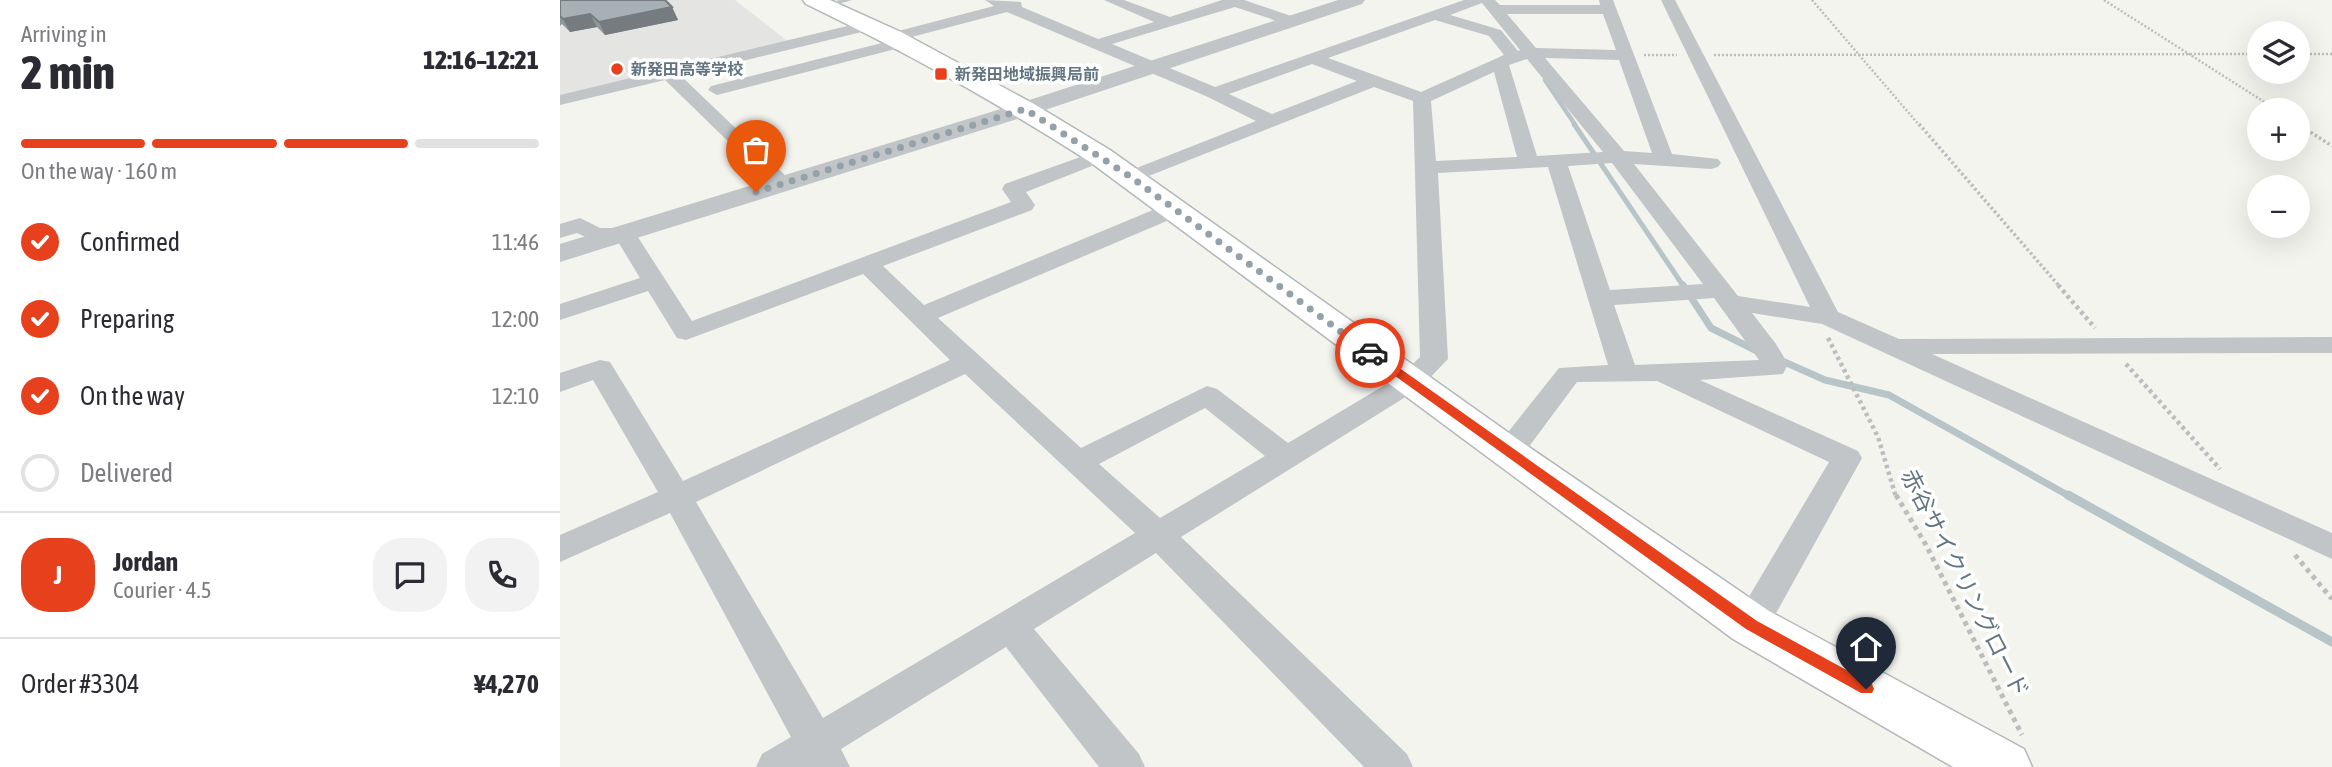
<!DOCTYPE html>
<meta charset="utf-8">
<style>
:root{--surface:#fff;--page:#f2f2f3;--text:#2b2b33;--muted:#7c7c81;--line:#e1e1e2;--accent:#e7401c}
body{margin:0;font-family:"Asap Condensed","Noto Sans JP",sans-serif;background:var(--page);color:var(--text);height:100vh;display:flex;flex-direction:column;font-size:26px;white-space:nowrap}
*{box-sizing:border-box;margin:0}
p{font-size:23px;color:var(--muted)}
.icon{flex:none;width:38px;height:38px;fill:none;stroke:currentColor;stroke-width:2;stroke-linecap:round;stroke-linejoin:round}
.map{position:relative;flex:1;overflow:hidden}
.details{display:flex;flex-direction:column;background:var(--surface);width:560px}
.details>*{flex:none}
.controls{position:absolute;left:1687px;top:21px;display:grid;gap:14px}
.controls a{display:grid;place-items:center;width:63px;height:63px;border-radius:50%;background:var(--surface);box-shadow:0 7px 28px #0002;font-size:35px}
.pin{position:absolute;display:grid;place-items:center;width:60px;height:60px;color:#fff;margin:-72px -30px;border-radius:50% 50% 50% 0;rotate:-45deg;box-shadow:0 0 7px #0007}
.pin .icon{rotate:45deg}
.courier{position:absolute;display:grid;place-items:center;width:70px;height:70px;margin:-35px;border:5px solid #e7401c;border-radius:50%;background:#fff;color:#222;box-shadow:0 2px 9px #0007}
.summary em{font-style:normal;font-weight:800}
.summary div{display:flex;flex-direction:column-reverse}
.summary{display:flex;align-items:center;justify-content:space-between;height:119px;padding:0 21px}
h1{font-size:46px;font-weight:800;line-height:52px}
.bar{display:grid;grid-template-columns:repeat(4,1fr);gap:10px 7px;align-content:center;height:84px;padding:0 21px}
.bar i{height:9px;border-radius:5px;background:var(--line)}
.bar .active{background:var(--accent)}
.bar p{grid-column:span 4}
.line{display:flex;align-items:center;gap:18px;padding:0 21px;border-top:2px solid var(--line)}
.line div{flex:1}
.round{display:grid;place-items:center;flex:none;width:74px;height:74px;border-radius:28px;background:var(--page)}
ol{padding:0 21px;list-style:none}
li{display:flex;align-items:center;gap:21px;height:77px}
li p{margin-inline-start:auto}
li .icon{padding:7px;border-radius:50%;background:var(--accent);color:#fff;stroke-width:4}
li:last-child{color:var(--muted)}
li i{width:38px;height:38px;border:4px solid var(--line);border-radius:50%}
main{display:flex;flex:1;min-height:0}
.map>svg:first-child{display:block}
</style>
<main>
<section class="details">
<div class="summary"><div><h1>2 min</h1><p>Arriving in</p></div><em>12:16–12:21</em></div>
<div class="bar"><i class="active"></i><i class="active"></i><i class="active"></i><i></i><p>On the way · 160 m</p></div>
<ol>
<li><svg class="icon" aria-label="check" viewBox="0 0 24 24"><path d="M5 12l5 5 9-10"/></svg>Confirmed<p>11:46</p></li>
<li><svg class="icon" aria-label="check" viewBox="0 0 24 24"><path d="M5 12l5 5 9-10"/></svg>Preparing<p>12:00</p></li>
<li><svg class="icon" aria-label="check" viewBox="0 0 24 24"><path d="M5 12l5 5 9-10"/></svg>On the way<p>12:10</p></li>
<li><i></i>Delivered</li>
</ol>
<div class="line" style="height:126px"><b class="round" style="background:var(--accent);color:#fff">J</b><div><b>Jordan</b><p>Courier · 4.5</p></div><a class="round"><svg class="icon" aria-label="chat" viewBox="0 0 24 24"><path d="M4 5h16v11H9l-5 4z"/></svg></a><a class="round"><svg class="icon" aria-label="phone" viewBox="0 0 24 24"><path d="M5 4h4l2 5-3 2q2 4 5 5l2-3 5 2v4C11 20 4 13 5 4z"/></svg></a></div>
<div class="line" style="height:91px"><div>Order #3304</div><b>¥4,270</b></div>
</section>
<div class="map">
<svg width="1772" height="767" viewBox="0 0 1772 767">
<rect width="100%" height="100%" fill="#f4f4ef"/>
<path fill="#e4e5e3" d="M0,0h175l54,42 -229,55z"/>
<g fill="none" stroke-linecap="round" stroke-linejoin="round">
<path stroke="#b8c5c8" stroke-width="4.5" d="M985,80l31,46"/>
<path stroke="#b8c5c8" stroke-width="5" d="M1014,124l110,163"/>
<path stroke="#b8c5c8" stroke-width="7" d="M1123,285l28,43 48,24
M1220,360l45,20 64,15 182,102"/>
<path stroke="#b8c5c8" stroke-width="9" d="M1508,495l264,147"/>
<g stroke="#b2b7ba" stroke-width="3">
<path id="primary" d="M243,0h27l71,32 133,72 76,46 413,293 246,168 255,138 8,18h-79l-220,-128 -643,-477c-92,-59 -186,-111 -284,-158z"/>
</g>
<path stroke="#bbbdbf" stroke-width="2.5" stroke-dasharray="2 2" stroke-linecap="butt" d="M1252,0l108,126
M1544,0l173,110
M1738,54h34
M1084,55h33
M1154,55l545,-1
M1738,124l2,2"/>
<path stroke="#bbbdbf" stroke-width="3.5" stroke-dasharray="2.5 2.5" stroke-linecap="butt" d="M1359,124l141,163
M1738,124l34,22"/>
<path stroke="#bbbdbf" stroke-width="4.5" stroke-dasharray="3.5 3.5" stroke-linecap="butt" d="M1498,285l37,43
M1268,338l50,99 18,60
M1566,364l94,105"/>
<path stroke="#bbbdbf" stroke-width="5" stroke-dasharray="4.5 4.5" stroke-linecap="butt" d="M1336,495l30,50 96,190
M1735,555l37,44"/>
<path fill="#c1c5c8" fill-rule="evenodd" d="M279,0h13l-27,8 -4,-2z"/>
<path fill="#c1c5c8" fill-rule="evenodd" d="M425,0l36,2 1,5 76,32 56,-17 -50,-22h20l46,17 52,-17h22l53,18 3,3 -8,5 -57,-19 -123,37 103,43 249,-87h31l5,5h100l-1,-5h14l59,154 46,5 3,4 -3,4 -7,2 -77,-5 104,132 72,11 -149,-307h14l163,312 61,27 433,-2v16l-400,1 400,179v26l-510,-235 -70,-11 24,31 12,20 -5,10 -83,6 158,71 4,7 -98,177 -13,5 -13,-5 -5,-10 5,-10 91,-153 -172,-81 -80,1 -58,78 -11,3 -11,-3 -4,-7 4,-7 62,-78 49,-3 -60,-198 -110,6 10,186 -28,29 -239,149 226,217 6,13h-49l-208,-214 -122,76 105,125 6,13h-46l-93,-120 -165,102 9,18h-94l6,-13 29,-17 -121,-224 -110,49v-27l98,-43 -65,-112 -33,12v-19l40,-13 10,2 73,119 267,-121 -87,-86 -177,66 -9,-2 -29,-47 -88,29v-16l80,-26 -23,-38 -21,2 -19,-9 -17,5v-14l20,-6 20,10h32l60,93 319,-119 -9,-13 3,-5 95,-34 7,2 3,4 -3,4 -81,32 9,13 -3,5 -149,56 41,39 241,-100h16l3,5 -3,5 -243,103 143,130 126,-62 10,3 71,54 112,-67 20,-19 -7,-256 -39,-14 -243,96 -7,-2 -3,-4 3,-4 132,-52 -48,-24 -201,-85 -103,27 5,4 -2,3 -190,49 -9,-5 3,-4 179,-45 -5,-4 2,-3 107,-28zM922,3l38,47 -2,1 -17,-21 -51,-15zM947,14h96l13,36 -80,-2zM875,20l54,16 15,19 -83,37 -93,-34zM985,58l74,2 33,93 -28,-2zM967,59l76,93 -66,4 -28,-91zM752,64l45,17 -85,33 -43,-20zM934,72l23,85 -81,4 -5,-60zM1052,163l91,121 -93,6 -42,-124zM1154,298l45,62 -124,5 -21,-60zM405,374l170,159 -312,185 -127,-216zM645,408l60,48 -105,62 -61,-54z
M308,21l8,5 -2,3 -193,47 109,104 4,4 -4,4h-14l-111,-108 -105,25v-10z"/>
<path fill="#c1c5c8" fill-rule="evenodd" d="M778,0h27l-3,4 -329,110 -473,148v-18l457,-140z"/>
<use href="#primary" fill="#fff" fill-rule="evenodd"/>
</g>
<path fill="#90979b" d="M0,0l112,7 6,13 -73,15 -8,-8 -27,5 -8,-8 -2,2z"/>
<path fill="#757b7e" d="M112,7l6,13 -73,15 -6,-13z
M30,14l7,13 -27,5 -7,-13z"/>
<path fill="#a7b0b4" stroke="#757b7e" stroke-width="2" d="M0,0h105l7,7 -73,15 -9,-8 -27,5 -3,-3z"/>
<path fill="#e7401c" d="M806,350h8l383,271 115,63 2,5 -2,4h-11l-115,-64 -380,-274z"/>
<g fill="none" stroke-linecap="round" stroke-linejoin="round">
<path stroke="#95a1a8" stroke-width="7" stroke-dasharray="0 12.6" d="M196,192l269,-83 106,68 239,176"/>
</g>
<g fill="#e7401c" stroke="#fff" stroke-width="2.5">
<circle cx="57" cy="69" r="7"/>
<rect x="374" y="67" width="14" height="14" rx="3.5"/>
</g>
<g text-anchor="middle" stroke-width="7" stroke-linejoin="round" paint-order="stroke">
<g font-size="16" font-weight="bold" fill="#627581" stroke="#fff" text-anchor="start">
<text x="71" y="75">新発田高等学校</text>
<text x="395" y="80">新発田地域振興局前</text>
</g>
<g font-size="23" fill="#627581" stroke="#fff">
<text transform="translate(1405 583) rotate(63)" y="8">赤谷サイクリングロード</text>
</g>
</g>
</svg>
<div class="controls">
<a><svg class="icon" aria-label="layers" viewBox="0 0 24 24"><path d="M12 4l9 5-9 5-9-5zM3 14l9 5 9-5"/></svg></a>
<a>+</a>
<a>−</a>
</div>
<div class="pin" style="left:196px;top:192px;background:#ea580c"><svg class="icon" aria-label="bag" viewBox="0 0 24 24"><path d="M5 8h14l-1 12H6zM9 8a3 3 0 0 1 6 0"/></svg></div>
<div class="pin" style="left:1306px;top:689px;background:#1f2937"><svg class="icon" aria-label="home" viewBox="0 0 24 24"><path d="M3 11l9-7 9 7M6 9v11h12V9"/></svg></div>
<div class="courier" style="left:810px;top:353px"><svg class="icon" aria-label="car" viewBox="0 0 24 24"><path d="M5 17H2v-5l4-1 3-4h7l3 4 3 1v5h-3M9 17h6M6 11h13"/><circle cx="7" cy="17" r="2"/><circle cx="17" cy="17" r="2"/></svg></div>
</div>
</main>
